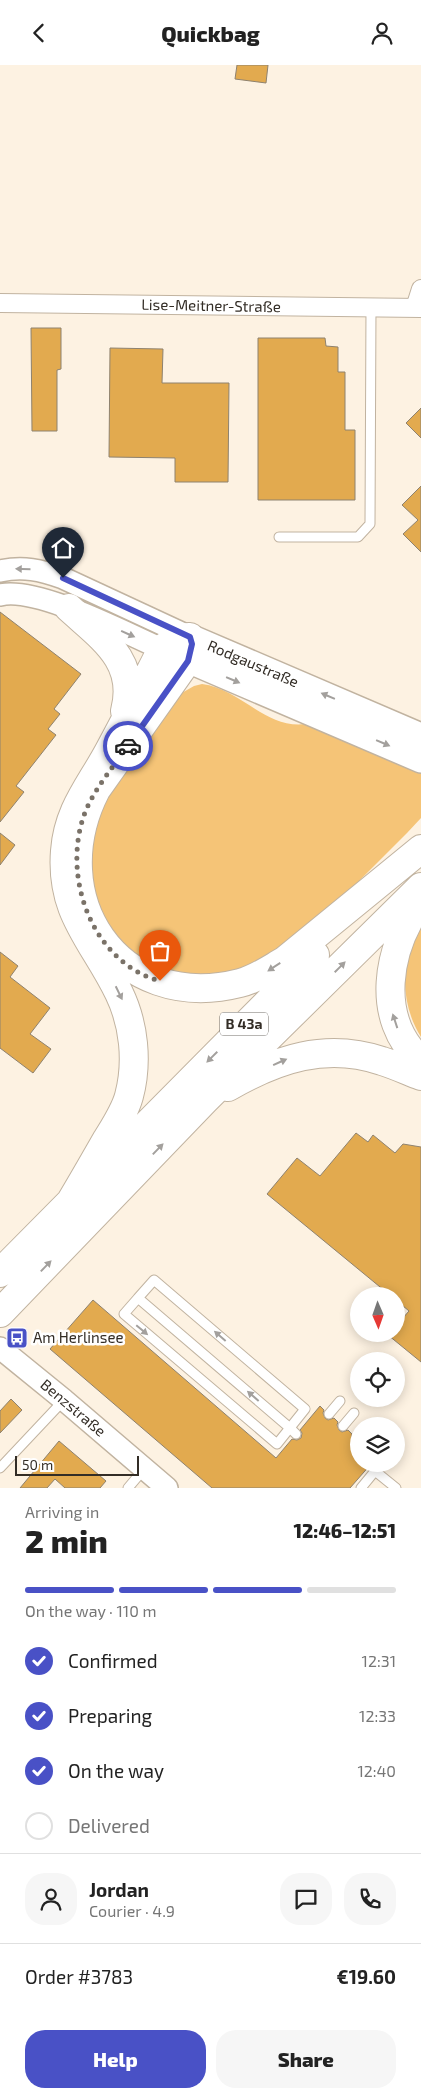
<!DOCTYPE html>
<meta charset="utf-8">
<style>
:root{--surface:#fff;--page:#f6f6f6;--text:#222;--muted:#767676;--line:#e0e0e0;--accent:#4951c6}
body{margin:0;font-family:"Exo 2",sans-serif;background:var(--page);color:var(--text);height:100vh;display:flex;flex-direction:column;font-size:19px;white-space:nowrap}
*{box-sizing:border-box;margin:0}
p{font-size:16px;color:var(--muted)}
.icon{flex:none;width:28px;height:28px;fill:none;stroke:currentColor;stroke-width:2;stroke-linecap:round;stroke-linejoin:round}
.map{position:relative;height:1423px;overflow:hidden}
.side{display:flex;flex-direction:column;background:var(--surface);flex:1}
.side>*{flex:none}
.needle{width:32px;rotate:178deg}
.buttons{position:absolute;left:350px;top:1222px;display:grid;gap:10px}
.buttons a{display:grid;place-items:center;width:55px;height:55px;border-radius:50%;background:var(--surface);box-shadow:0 2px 12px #0003;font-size:25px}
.scale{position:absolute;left:15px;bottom:12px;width:124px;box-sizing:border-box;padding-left:5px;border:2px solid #332d26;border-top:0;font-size:14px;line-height:18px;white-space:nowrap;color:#332d26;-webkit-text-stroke:4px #fff;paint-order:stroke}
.pin{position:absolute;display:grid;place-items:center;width:42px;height:42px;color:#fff;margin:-51px -21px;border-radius:50% 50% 50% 0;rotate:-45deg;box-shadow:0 0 5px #0007}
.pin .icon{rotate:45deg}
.courier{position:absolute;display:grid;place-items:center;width:50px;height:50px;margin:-25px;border:4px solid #4951c6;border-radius:50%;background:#fff;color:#222;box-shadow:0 1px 6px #0007}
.summary em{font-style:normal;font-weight:800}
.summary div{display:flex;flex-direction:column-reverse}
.summary{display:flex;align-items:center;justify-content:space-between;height:85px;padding:0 25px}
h1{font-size:32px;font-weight:800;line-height:38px}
.bar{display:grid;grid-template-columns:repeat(4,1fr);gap:8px 5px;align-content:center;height:60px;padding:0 25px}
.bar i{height:6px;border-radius:4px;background:var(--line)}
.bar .current{background:var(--accent)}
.bar p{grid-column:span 4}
.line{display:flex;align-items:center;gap:12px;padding:0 25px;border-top:1px solid var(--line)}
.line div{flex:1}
.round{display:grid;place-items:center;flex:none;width:52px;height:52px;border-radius:20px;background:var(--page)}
ol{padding:0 25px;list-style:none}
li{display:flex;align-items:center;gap:15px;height:55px}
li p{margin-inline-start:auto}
li .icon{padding:5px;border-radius:50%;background:var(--accent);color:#fff;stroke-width:4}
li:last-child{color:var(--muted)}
li i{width:28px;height:28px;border:2px solid var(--line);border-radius:50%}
.button{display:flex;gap:10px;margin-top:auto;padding:10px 25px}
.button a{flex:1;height:58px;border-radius:20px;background:var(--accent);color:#fff;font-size:20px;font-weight:800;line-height:58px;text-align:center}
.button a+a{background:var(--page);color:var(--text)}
header{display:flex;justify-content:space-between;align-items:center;height:65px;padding:0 25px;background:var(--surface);font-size:22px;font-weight:800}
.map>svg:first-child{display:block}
</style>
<header><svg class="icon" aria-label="back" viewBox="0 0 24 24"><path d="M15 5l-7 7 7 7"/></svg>Quickbag<svg class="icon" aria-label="person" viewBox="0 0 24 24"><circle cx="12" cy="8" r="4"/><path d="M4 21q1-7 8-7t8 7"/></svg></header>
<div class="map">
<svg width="421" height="1423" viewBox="0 0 421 1423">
<rect width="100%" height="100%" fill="#fdf2e2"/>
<path fill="#f5c477" d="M202,619c37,4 64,45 103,40l116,49v45l-14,15 -125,125 -66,26 -78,-19 -51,-65 4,-88 89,-118 14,-8z
M421,860v112c-21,-33 -22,-80 0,-112z"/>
<path fill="#e2aa4f" stroke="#8e826f" d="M237,0h31l-2,18 -31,-4z
M31,263h30v41l-4,1v61h-25z
M258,273h67l1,8 12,1v25h7v58h10v70h-97z
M110,283l53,1 -1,34h67l-1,99h-53v-24l-66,-1z
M421,343v30l-15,-15z
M421,421v66l-18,-18 15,-14 -16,-15z
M0,547l81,62 -27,35 6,5 -12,15 8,6 -40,51 8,6 -24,30z
M0,768l15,12 -15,20z
M0,887l18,14 -8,11 40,31 -20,26 21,15 -18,24 -33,-25z
M356,1068l12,9 5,-7 22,18 8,-9 18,3v215l-33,-27 8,-1v-8l13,-15 -13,-11v-4h-5l-124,-102 30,-36 23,18z
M93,1235l183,158 16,-19 5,1 4,-2 1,-5 -2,-3 20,-24 4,4 -1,3 2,5 3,2 6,-2 4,4 -1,3 2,5 3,2 6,-2 4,4v7l7,3v20h12l-21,24h-138l-162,-139z
M11,1334l11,11 -22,23v-22z
M59,1376l47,40 -6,7h-35l-10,-9 -8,9h-27z"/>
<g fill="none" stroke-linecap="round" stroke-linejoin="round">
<g stroke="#c1b3a0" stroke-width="11">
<path id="service" d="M279,472h79l12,-13 1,-217
M138,1233l16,-18 151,129 -28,35 -153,-130 14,-16 152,130 6,6
M329,1349l11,-13
M343,1361l11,-13
M368,1361l1,-1
M357,1373l2,-1
M0,1403l64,-68
M128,1423l16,-19
M361,1423l14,-17 21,17"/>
</g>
<g stroke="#c1b3a0" stroke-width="20">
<path id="minor" d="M0,238l421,5
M415,243l6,-19"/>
</g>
<g stroke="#c1b3a0" stroke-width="24">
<path id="tertiary" d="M0,506c23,-5 41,-1 63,7l127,59
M0,530c37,-9 125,38 162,54
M0,1283l64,52 103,88"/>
</g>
<g stroke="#c1b3a0" stroke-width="28">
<path id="secondary" d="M190,572l231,99
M169,587l252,108"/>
</g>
<g stroke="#c1b3a0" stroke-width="30">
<path id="trunk" d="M69,543c33,30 69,53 56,103
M421,836c-34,47 -47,117 0,160
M228,1022c49,-28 98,-45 154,-26 13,4 26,10 39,15
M71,1136c12,-20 24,-41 36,-62 8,-13 18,-28 22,-43 9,-34 5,-72 -10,-103 -25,-52 -59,-79 -54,-142 3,-42 26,-66 45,-102 18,-33 35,-67 52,-100l15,-11 13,-1 2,7 -4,16 -92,130c-55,107 21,224 144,193 16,-4 30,-14 44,-22l137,-112
M0,1208l315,-318
M0,1248l205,-213 216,-213"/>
</g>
<use href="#service" stroke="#fff" stroke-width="9"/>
<use href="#minor" stroke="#fff" stroke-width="18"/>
<use href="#tertiary" stroke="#fff" stroke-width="21"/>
<use href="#secondary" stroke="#fff" stroke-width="25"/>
<use href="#trunk" stroke="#fff" stroke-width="28"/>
</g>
<defs><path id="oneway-solid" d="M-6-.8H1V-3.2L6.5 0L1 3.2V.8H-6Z" transform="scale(1.25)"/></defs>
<g fill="#a3a09d">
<use href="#oneway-solid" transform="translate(23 504) rotate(-179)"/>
<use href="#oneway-solid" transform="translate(128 569) rotate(24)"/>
<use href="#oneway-solid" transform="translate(233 615) rotate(23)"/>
<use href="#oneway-solid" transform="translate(328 631) rotate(-157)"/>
<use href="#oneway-solid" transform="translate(383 678) rotate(23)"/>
<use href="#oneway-solid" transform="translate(274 902) rotate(147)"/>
<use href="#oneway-solid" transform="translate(340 902) rotate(-45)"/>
<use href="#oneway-solid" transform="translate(119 928) rotate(64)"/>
<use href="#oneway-solid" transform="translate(395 956) rotate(-108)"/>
<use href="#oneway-solid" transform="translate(212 992) rotate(135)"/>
<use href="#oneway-solid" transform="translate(280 997) rotate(-24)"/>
<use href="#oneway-solid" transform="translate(158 1084) rotate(-46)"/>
<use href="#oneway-solid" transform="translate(46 1201) rotate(-46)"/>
<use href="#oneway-solid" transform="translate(142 1265) rotate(40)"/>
<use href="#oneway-solid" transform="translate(220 1271) rotate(-139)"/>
<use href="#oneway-solid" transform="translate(253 1331) rotate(-139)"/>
</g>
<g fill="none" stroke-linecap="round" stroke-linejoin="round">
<path stroke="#7a7268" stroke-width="5" stroke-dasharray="0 9" d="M128,681c-15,21 -32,41 -42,64 -26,64 5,152 74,171"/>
<path stroke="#4951c6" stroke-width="6" d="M63,513l127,59 2,7 -4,17 -60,85"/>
</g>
<defs>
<g id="bus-square" transform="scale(1.125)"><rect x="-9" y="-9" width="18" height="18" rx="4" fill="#4951c6" stroke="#fff"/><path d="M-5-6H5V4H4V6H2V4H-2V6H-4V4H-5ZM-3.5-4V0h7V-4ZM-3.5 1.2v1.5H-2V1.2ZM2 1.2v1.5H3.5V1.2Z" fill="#fff"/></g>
</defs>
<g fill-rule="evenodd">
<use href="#bus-square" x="17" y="1273"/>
</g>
<g text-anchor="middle" stroke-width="5" stroke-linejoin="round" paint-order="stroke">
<rect fill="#fff" stroke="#706c67" stroke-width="1" x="220" y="947.5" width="48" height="23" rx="4"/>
<g font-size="14" font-weight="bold" fill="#332d26">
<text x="244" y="964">B 43a</text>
</g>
<g font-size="15" fill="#332d26" stroke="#fff">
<text transform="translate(211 241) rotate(1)" y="5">Lise-Meitner-Straße</text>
<text transform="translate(253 599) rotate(23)" y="5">Rodgaustraße</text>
<text transform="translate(73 1343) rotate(40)" y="5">Benzstraße</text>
</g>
<g font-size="15" fill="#332d26" stroke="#fff" text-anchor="start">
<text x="33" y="1278">Am Herlinsee</text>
</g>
</g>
</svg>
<div class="buttons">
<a><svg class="needle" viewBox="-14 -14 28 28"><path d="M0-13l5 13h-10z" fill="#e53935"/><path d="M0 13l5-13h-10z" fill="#767676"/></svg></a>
<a><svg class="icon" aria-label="locate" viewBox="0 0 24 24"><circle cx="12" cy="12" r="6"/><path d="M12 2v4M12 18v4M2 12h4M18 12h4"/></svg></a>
<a><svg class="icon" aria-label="layers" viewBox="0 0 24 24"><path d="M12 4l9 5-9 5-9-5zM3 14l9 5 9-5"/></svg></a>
</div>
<div class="scale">50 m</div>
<div class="pin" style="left:160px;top:916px;background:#ea580c"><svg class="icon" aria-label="bag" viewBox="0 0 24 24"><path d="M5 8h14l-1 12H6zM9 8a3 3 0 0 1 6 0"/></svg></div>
<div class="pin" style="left:63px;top:513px;background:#1f2937"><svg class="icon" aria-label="home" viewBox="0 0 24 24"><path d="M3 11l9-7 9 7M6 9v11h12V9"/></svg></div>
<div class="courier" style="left:128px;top:681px"><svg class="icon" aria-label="car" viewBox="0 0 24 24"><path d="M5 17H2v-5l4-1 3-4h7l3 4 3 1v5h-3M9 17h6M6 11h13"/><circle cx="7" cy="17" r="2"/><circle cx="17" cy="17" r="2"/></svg></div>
</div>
<section class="side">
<div class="summary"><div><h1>2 min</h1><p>Arriving in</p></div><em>12:46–12:51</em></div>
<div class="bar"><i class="current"></i><i class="current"></i><i class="current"></i><i></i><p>On the way · 110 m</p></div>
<ol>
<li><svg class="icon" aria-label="check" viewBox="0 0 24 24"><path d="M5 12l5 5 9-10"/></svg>Confirmed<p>12:31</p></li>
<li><svg class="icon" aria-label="check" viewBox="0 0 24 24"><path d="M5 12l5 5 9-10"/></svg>Preparing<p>12:33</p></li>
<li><svg class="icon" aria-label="check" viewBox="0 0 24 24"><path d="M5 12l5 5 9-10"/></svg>On the way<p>12:40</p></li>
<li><i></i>Delivered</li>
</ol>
<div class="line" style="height:90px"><a class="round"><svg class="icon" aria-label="person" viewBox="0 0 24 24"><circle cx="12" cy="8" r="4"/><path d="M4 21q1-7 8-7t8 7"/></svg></a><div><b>Jordan</b><p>Courier · 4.9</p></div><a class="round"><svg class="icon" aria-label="chat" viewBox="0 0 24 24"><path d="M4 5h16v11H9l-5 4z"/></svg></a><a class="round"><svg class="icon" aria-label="phone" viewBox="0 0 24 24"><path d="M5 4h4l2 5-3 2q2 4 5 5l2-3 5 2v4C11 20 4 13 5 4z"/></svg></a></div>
<div class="line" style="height:65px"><div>Order #3783</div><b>€19.60</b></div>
<div class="button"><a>Help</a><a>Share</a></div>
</section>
